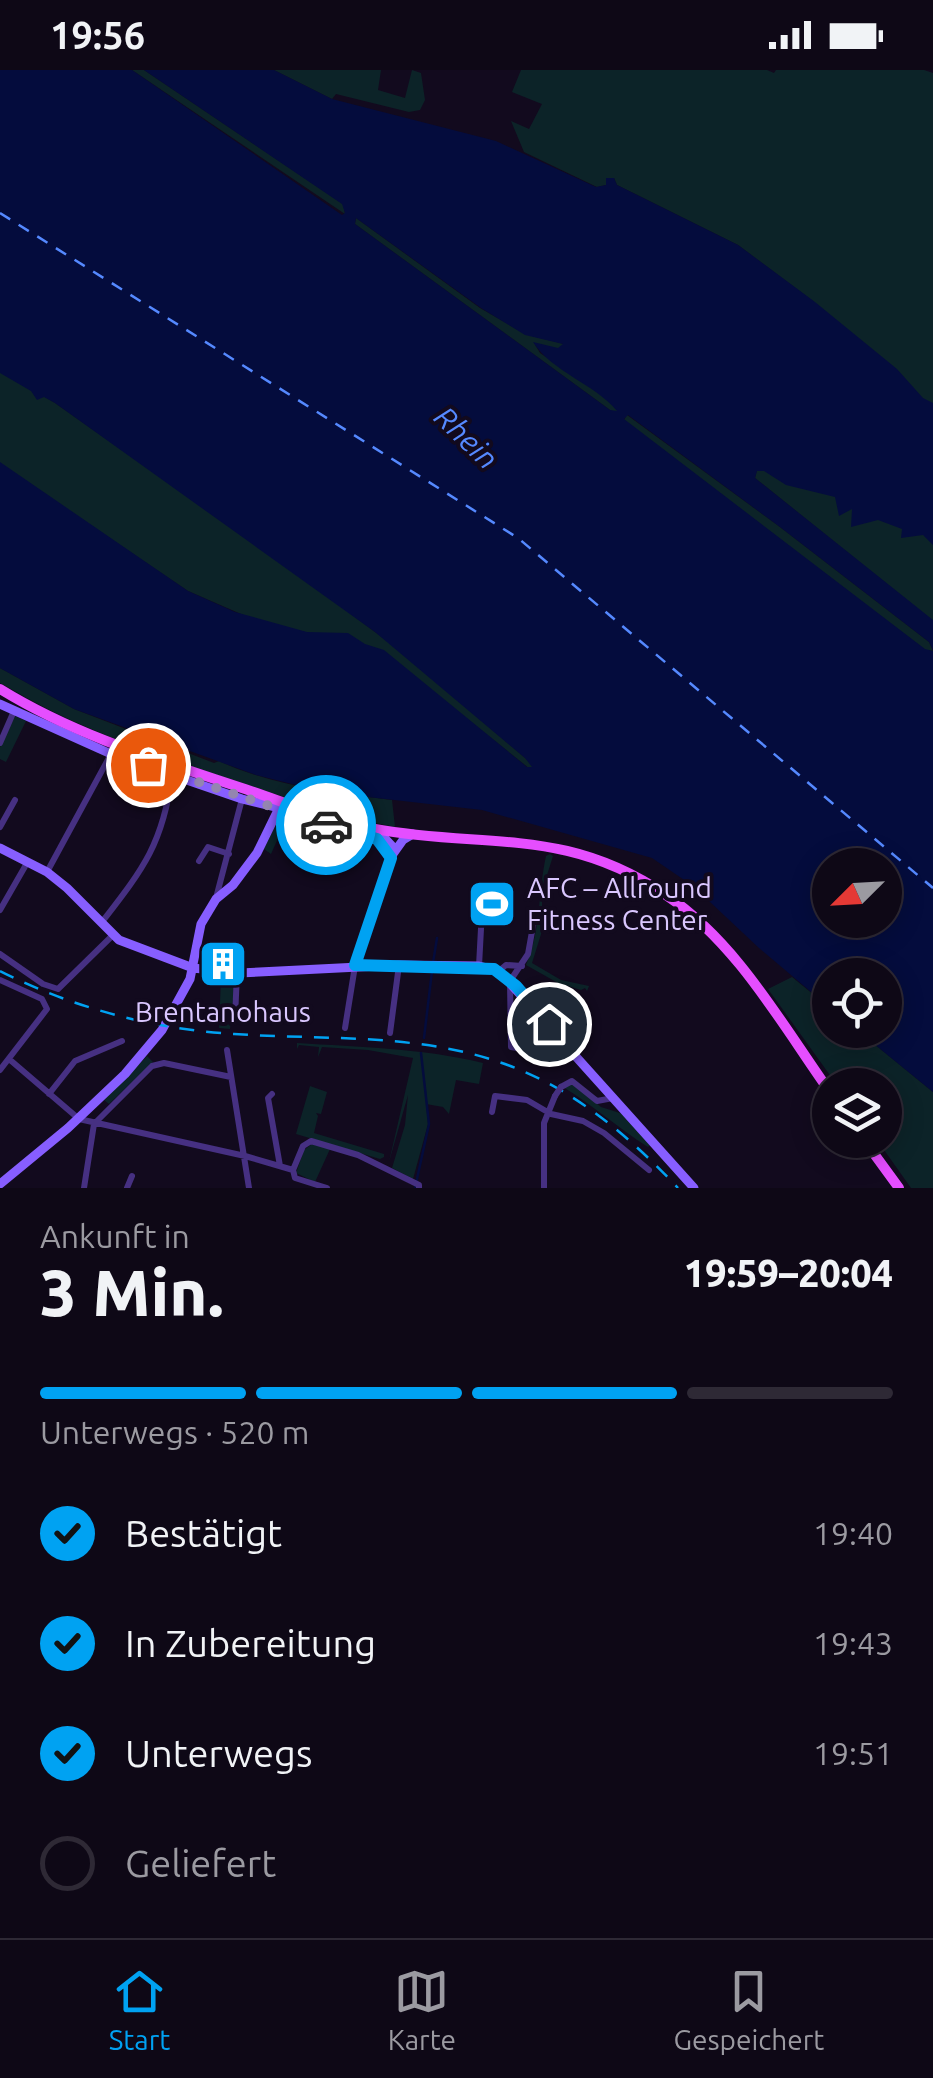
<!DOCTYPE html>
<html lang="de">
<meta charset="utf-8">
<style>
:root{--surface:#0e0816;--page:#1c1623;--text:#f1f3f6;--muted:#9b9aa1;--line:#2e2935;--accent:#00a2f2}
body{margin:0;font-family:Ubuntu,sans-serif;background:var(--page);color:var(--text);height:100vh;display:flex;flex-direction:column;font-size:38px;white-space:nowrap}
*{box-sizing:border-box;margin:0}
p{font-size:32px;color:var(--muted)}
.icon{flex:none;width:55px;height:55px;fill:none;stroke:currentColor;stroke-width:2;stroke-linecap:round;stroke-linejoin:round}
.map{position:relative;height:1118px;overflow:hidden}
.drawer{display:flex;flex-direction:column;background:var(--surface);flex:1}
.drawer>*{flex:none}
.needle{width:65px;rotate:246deg}
.buttons{position:absolute;left:812px;top:778px;display:grid;gap:20px}
.buttons a{display:grid;place-items:center;width:90px;height:90px;border-radius:50%;background:var(--surface);box-shadow:0 5px 25px #0003,0 0 0 2px var(--line);font-size:50px}
.pin{position:absolute;display:grid;place-items:center;width:85px;height:85px;color:#fff;margin:-42px;border:5px solid #fff;border-radius:50%;box-shadow:0 2px 10px #0007}
.courier{position:absolute;display:grid;place-items:center;width:100px;height:100px;margin:-50px;border:8px solid #00a2f2;border-radius:50%;background:#fff;color:#222;box-shadow:0 2px 12px #0007}
.summary em{font-style:normal;font-weight:800}
.summary div{display:flex;flex-direction:column-reverse}
.summary{display:flex;align-items:center;justify-content:space-between;height:170px;padding:0 40px}
h1{font-size:65px;font-weight:800;line-height:75px}
.bar{display:grid;grid-template-columns:repeat(4,1fr);gap:15px 10px;align-content:center;height:120px;padding:0 40px}
.bar i{height:12px;border-radius:8px;background:var(--line)}
.bar .current{background:var(--accent)}
.bar p{grid-column:span 4}
ol{padding:0 40px;list-style:none}
li{display:flex;align-items:center;gap:30px;height:110px}
li p{margin-inline-start:auto}
li .icon{padding:10px;border-radius:50%;background:var(--accent);color:#111;stroke-width:4}
li:last-child{color:var(--muted)}
li i{width:55px;height:55px;border:5px solid var(--line);border-radius:50%}
.status{display:flex;justify-content:space-between;align-items:center;height:70px;padding:0 50px;background:var(--surface);direction:ltr}
.status svg{height:28px;fill:currentColor}
.tabs{display:flex;justify-content:space-around;align-items:center;height:140px;border-top:2px solid var(--line);background:var(--surface);font-size:28px;color:var(--muted)}
.tabs a{display:grid;justify-items:center;gap:5px}
.tabs .current{color:var(--accent)}
.map>svg:first-child{display:block}
</style>
<div class="status"><b>19:56</b><svg viewBox="0 0 49 12"><path d="M0 12V9h3v3zM5 12V6h3v6zM10 12V3h3v9zM15 12V0h3v12zM26 1h20v11H26zM47 4h2v5h-2z"/></svg></div>
<div class="map">
<svg width="933" height="1118" viewBox="0 0 933 1118">
<rect width="100%" height="100%" fill="#120a1e"/>
<path fill="#0c2328" d="M132,0h12l199,134 2,10z
M274,0h107l-3,20 27,8 7,-28 9,3 4,27 -5,10 -11,2 -73,-18 -4,5z
M521,0h246l7,3 2,-3h148l9,3v548l-178,-143 2,-8 7,1 103,-124 -57,-48 -72,-54 -121,-60 -3,-7 -8,7 -9,2 -73,-35 -13,-31 18,8 13,-25 -30,-12z
M356,148l124,90 45,26 39,10 -6,5 -24,-6 6,10 64,42 14,15 -3,3 -5,-3 -255,-186z
M0,300l55,33 240,169 104,78 139,119 -3,4 -108,-86 -135,-51 -104,-45 -188,-127z
M627,345l153,112 149,115 4,9 -8,-1 -301,-230z
M0,598l74,41 140,54 5,-2c54,25 114,32 173,39l3,27c-54,-10 -105,-28 -156,-45 -81,-26 -162,-53 -235,-97l-4,-2z
M15,646l11,5 -20,41 -6,-3v-12z
M282,741l29,10 -7,21 -24,-8 -9,20 -7,-5z
M550,784l3,2 -11,35v40l-10,32 29,17 28,6 -2,5 -2,-3 -4,2 -23,-7 -32,-18c15,-33 12,-73 20,-109z
M792,907l38,31v22h27l76,62v96h-22l-34,-48h8v-55h-48l-69,-96z
M221,908l14,1 -5,50 -11,-1z
M297,973c63,4 124,5 186,20l-4,21 -23,-4 -7,34 -6,-7 -17,-3 2,20 -15,55 -21,-11 13,-43 3,-30 -19,67 24,-104 -45,-8 -46,-3 -4,10 1,-10 -20,-2 -2,4z
M147,986l6,6 -44,42 -5,-4z
M573,1014l28,23 22,7 27,31 -2,2c-29,-18 -55,-42 -85,-60z
M310,1016l17,6 -6,22 -5,-1 2,3 -4,17 70,21v3l-4,2 -84,-25z
M312,1074l18,5 -15,33 -19,-9 8,-23z"/>
<path fill="#040c3d" fill-rule="evenodd" d="M0,0h132l210,145 3,-2 -3,-9 -198,-134h130l58,29 164,42 100,46 10,-2v-7h8l3,7 121,60 77,57 82,67 26,29 10,5v142l-10,-10 -22,3 1,-9 -24,-9 -27,7 1,-18 -13,7 -4,-19 -49,-12 -22,-14h-7l-2,7 178,142v30l-4,-8 -149,-115 -152,-112 -4,4 301,230 8,2v441l-76,-62h28v-55h-55v33l-71,-60 -66,-62 -41,-28 -170,-48 -158,-18 -68,-17 -182,-66 -74,-41v-206l188,129 47,21 72,20 41,1 17,11 19,6 143,117h5l-7,-9 -150,-126 -320,-229 -11,-6 -7,3 -6,-9 -31,-18zM356,148l125,90 44,27 38,9 -5,4 -25,-6c19,30 62,42 84,69l-7,-1 -255,-186zM830,795h55v55h-55z"/>
<g fill="none" stroke-linecap="round" stroke-linejoin="round">
<path stroke="#040c3d" stroke-width="2.5" d="M433,893l4,-25
M424,968l8,-67
M415,1118l14,-64 -8,-71"/>
<path stroke="#5589ff" stroke-width="2.5" stroke-dasharray="12 10" stroke-linecap="butt" d="M0,143l518,325 415,350"/>
<path stroke="#463082" stroke-width="6" d="M0,673l14,-32
M279,738l98,31 14,20
M0,757l15,-27
M199,791l9,-14 21,7
M47,802l64,-118
M216,828l26,-99
M536,839l-8,45 -18,27 1,66 44,8 10,-13
M0,840l27,-47
M102,852c41,-53 61,-78 70,-147
M0,884l43,30 15,5 55,-54
M479,896l4,-75
M499,901l7,-6 16,1
M0,910l42,19 5,10 -47,61
M235,948l2,-45
M345,958l10,-62
M390,963l9,-68
M227,980l22,138
M9,989l70,60 166,37 48,14 2,8 32,10
M561,1017l11,-6 25,20 16,-3
M49,1024l26,-33 47,-20
M272,1024l-4,4 12,68
M492,1042l3,-16 32,4 24,14 32,7 21,12 45,37
M293,1100l10,-24 8,-5 47,14 61,30v3
M84,1118l10,-64 58,-58 12,-3 67,14
M127,1118l5,-12
M544,1118v-65l11,-27"/>
<path stroke="#875eff" stroke-width="9" d="M0,634l111,50 131,45 37,9 -22,45 -24,32 -17,14 -15,25 -11,55 -28,51 -37,44 -57,54 -68,56
M376,759l17,18
M0,778l47,24 20,16 52,52 74,28 46,5 160,-8 80,1 20,5 195,217
M355,895l38,-111 10,-14 10,-6"/>
<path stroke="#e54eff" stroke-width="10" d="M0,619c76,47 161,72 245,100 42,14 85,32 130,40 110,20 190,-3 291,66 71,48 115,128 164,197
M864,1070l35,48"/>
<path stroke="#00a2f2" stroke-width="2.5" stroke-dasharray="15 12" stroke-linecap="butt" d="M0,901c73,37 153,58 234,63 88,6 181,-1 265,28 72,24 129,73 179,126"/>
<path stroke="#463082" stroke-width="6" d="M555,1026l6,-9"/>
</g>
<g fill="none" stroke-linecap="round" stroke-linejoin="round">
<path stroke="#9485b0" stroke-width="10" stroke-dasharray="0 18" d="M148,695l178,60"/>
<path stroke="#00a2f2" stroke-width="12" d="M326,755l51,14 14,19 -36,107 139,4 22,17 33,38"/>
</g>
<defs>
<g id="stadium-square" transform="scale(2.5)"><rect x="-9" y="-9" width="18" height="18" rx="4" fill="#00a2f2" stroke="#120a1e"/><path d="M0-5a6.5 5 0 1 0 0 10a6.5 5 0 1 0 0-10ZM-3.5-1.8h7v3.6h-7Z" fill="#fff"/></g>
<g id="building-square" transform="scale(2.5)"><rect x="-9" y="-9" width="18" height="18" rx="4" fill="#00a2f2" stroke="#120a1e"/><path d="M-4-6H4V6H1V3H-1V6H-4ZM-2.5-4.3h1.7v1.8h-1.7ZM.8-4.3h1.7v1.8H.8ZM-2.5-1h1.7V.8h-1.7ZM.8-1h1.7V.8H.8Z" fill="#fff"/></g>
</defs>
<g fill-rule="evenodd">
<use href="#stadium-square" x="492" y="834"/>
<use href="#building-square" x="223" y="894"/>
</g>
<g text-anchor="middle" stroke-width="8" stroke-linejoin="round" paint-order="stroke">
<g font-size="28" fill="#dac7ff" stroke="#120a1e" text-anchor="start">
<text x="527" y="828">AFC – Allround<tspan x="527" dy="32">Fitness Center</tspan></text>
<text x="223" y="952" text-anchor="middle">Brentanohaus</text>
</g>
<g font-size="30" font-style="italic" fill="#5589ff" stroke="#120a1e">
<text transform="translate(466 368) rotate(44)" y="10">Rhein</text>
</g>
</g>
</svg>
<div class="buttons">
<a><svg class="needle" viewBox="-14 -14 28 28"><path d="M0-13l5 13h-10z" fill="#e53935"/><path d="M0 13l5-13h-10z" fill="#9b9aa1"/></svg></a>
<a><svg class="icon" aria-label="locate" viewBox="0 0 24 24"><circle cx="12" cy="12" r="6"/><path d="M12 2v4M12 18v4M2 12h4M18 12h4"/></svg></a>
<a><svg class="icon" aria-label="layers" viewBox="0 0 24 24"><path d="M12 4l9 5-9 5-9-5zM3 14l9 5 9-5"/></svg></a>
</div>
<div class="pin" style="left:148px;top:695px;background:#ea580c"><svg class="icon" aria-label="bag" viewBox="0 0 24 24"><path d="M5 8h14l-1 12H6zM9 8a3 3 0 0 1 6 0"/></svg></div>
<div class="pin" style="left:549px;top:954px;background:#1f2937"><svg class="icon" aria-label="home" viewBox="0 0 24 24"><path d="M3 11l9-7 9 7M6 9v11h12V9"/></svg></div>
<div class="courier" style="left:326px;top:755px"><svg class="icon" aria-label="car" viewBox="0 0 24 24"><path d="M5 17H2v-5l4-1 3-4h7l3 4 3 1v5h-3M9 17h6M6 11h13"/><circle cx="7" cy="17" r="2"/><circle cx="17" cy="17" r="2"/></svg></div>
</div>
<section class="drawer">
<div class="summary"><div><h1>3 Min.</h1><p>Ankunft in</p></div><em>19:59–20:04</em></div>
<div class="bar"><i class="current"></i><i class="current"></i><i class="current"></i><i></i><p>Unterwegs · 520 m</p></div>
<ol>
<li><svg class="icon" aria-label="check" viewBox="0 0 24 24"><path d="M5 12l5 5 9-10"/></svg>Bestätigt<p>19:40</p></li>
<li><svg class="icon" aria-label="check" viewBox="0 0 24 24"><path d="M5 12l5 5 9-10"/></svg>In Zubereitung<p>19:43</p></li>
<li><svg class="icon" aria-label="check" viewBox="0 0 24 24"><path d="M5 12l5 5 9-10"/></svg>Unterwegs<p>19:51</p></li>
<li><i></i>Geliefert</li>
</ol>
</section>
<nav class="tabs">
<a class="current"><svg class="icon" aria-label="home" viewBox="0 0 24 24"><path d="M3 11l9-7 9 7M6 9v11h12V9"/></svg>Start</a>
<a><svg class="icon" aria-label="map" viewBox="0 0 24 24"><path d="M3 6l6-2 6 2 6-2v14l-6 2-6-2-6 2zM9 4v14M15 6v14"/></svg>Karte</a>
<a><svg class="icon" aria-label="saved" viewBox="0 0 24 24"><path d="M7 4h10v16l-5-4-5 4z"/></svg>Gespeichert</a>
</nav>
